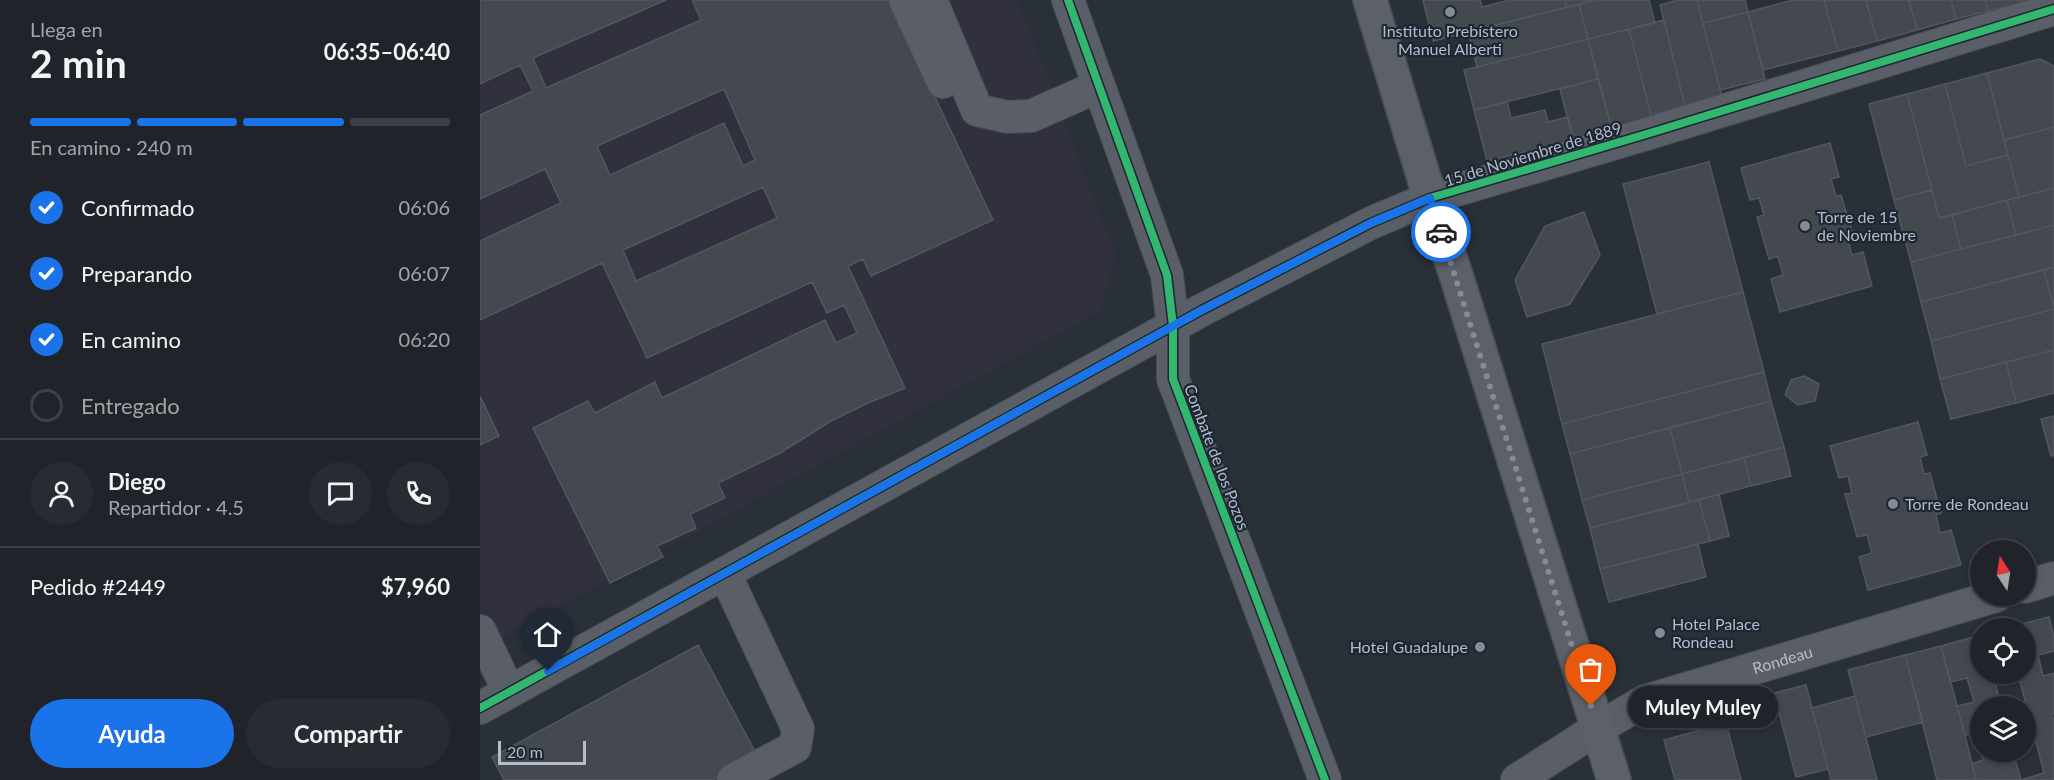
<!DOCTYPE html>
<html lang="es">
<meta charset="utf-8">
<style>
:root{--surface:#20242a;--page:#282c32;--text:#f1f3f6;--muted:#a2a4a8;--line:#3d4147;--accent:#1a73e8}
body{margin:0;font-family:Lato,sans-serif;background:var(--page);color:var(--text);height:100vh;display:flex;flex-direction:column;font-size:22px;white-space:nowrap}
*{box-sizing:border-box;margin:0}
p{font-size:20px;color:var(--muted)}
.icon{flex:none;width:33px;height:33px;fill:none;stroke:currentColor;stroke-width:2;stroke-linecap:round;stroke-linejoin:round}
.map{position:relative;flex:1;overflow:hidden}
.sheet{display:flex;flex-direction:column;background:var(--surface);width:480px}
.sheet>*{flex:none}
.needle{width:39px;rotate:348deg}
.fabs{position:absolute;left:1490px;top:540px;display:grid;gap:12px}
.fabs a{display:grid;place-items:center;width:66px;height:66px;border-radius:50%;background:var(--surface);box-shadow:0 3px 9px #0003,0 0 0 2px var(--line);font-size:30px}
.scale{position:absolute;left:18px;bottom:15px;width:88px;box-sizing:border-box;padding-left:6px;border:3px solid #b4bcc9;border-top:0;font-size:16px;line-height:21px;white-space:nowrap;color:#b4bcc9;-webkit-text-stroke:4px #1d2633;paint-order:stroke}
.pin{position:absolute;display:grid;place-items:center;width:51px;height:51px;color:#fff;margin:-62px -26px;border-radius:50% 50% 50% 0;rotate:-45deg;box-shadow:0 0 6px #0007}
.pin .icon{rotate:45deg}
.courier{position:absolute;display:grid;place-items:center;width:60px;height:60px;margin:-30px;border:4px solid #1a73e8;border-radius:50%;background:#fff;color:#222;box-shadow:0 2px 8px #0007}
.bubble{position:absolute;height:42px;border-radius:21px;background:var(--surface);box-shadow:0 3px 9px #0003,0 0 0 2px var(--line);font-size:20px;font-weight:700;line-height:42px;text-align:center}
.headline em{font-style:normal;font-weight:700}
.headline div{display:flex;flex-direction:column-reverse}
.headline{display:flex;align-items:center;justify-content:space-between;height:102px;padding:0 30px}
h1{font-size:39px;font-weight:700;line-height:45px}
.bar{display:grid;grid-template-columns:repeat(4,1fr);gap:9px 6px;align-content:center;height:72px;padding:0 30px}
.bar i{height:8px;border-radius:4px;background:var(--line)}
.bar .current{background:var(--accent)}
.bar p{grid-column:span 4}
.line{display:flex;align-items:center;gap:15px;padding:0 30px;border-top:2px solid var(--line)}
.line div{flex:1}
.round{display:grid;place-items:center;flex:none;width:63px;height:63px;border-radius:32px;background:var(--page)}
ol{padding:0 30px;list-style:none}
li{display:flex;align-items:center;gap:18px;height:66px}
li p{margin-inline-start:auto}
li .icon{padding:6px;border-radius:50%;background:var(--accent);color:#fff;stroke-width:4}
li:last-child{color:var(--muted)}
li i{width:33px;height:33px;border:3px solid var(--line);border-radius:50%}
.button{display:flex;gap:12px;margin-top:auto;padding:12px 30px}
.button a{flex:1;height:69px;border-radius:36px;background:var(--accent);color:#fff;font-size:24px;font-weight:700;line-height:69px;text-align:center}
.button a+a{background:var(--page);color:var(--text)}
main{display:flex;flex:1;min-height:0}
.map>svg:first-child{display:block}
</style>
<main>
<section class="sheet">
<div class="headline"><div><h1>2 min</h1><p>Llega en</p></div><em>06:35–06:40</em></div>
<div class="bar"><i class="current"></i><i class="current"></i><i class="current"></i><i></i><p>En camino · 240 m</p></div>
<ol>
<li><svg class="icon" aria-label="check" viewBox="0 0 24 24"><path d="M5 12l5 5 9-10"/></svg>Confirmado<p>06:06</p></li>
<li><svg class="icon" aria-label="check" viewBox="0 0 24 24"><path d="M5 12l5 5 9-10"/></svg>Preparando<p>06:07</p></li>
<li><svg class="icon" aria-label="check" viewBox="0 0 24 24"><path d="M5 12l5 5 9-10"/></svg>En camino<p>06:20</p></li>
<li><i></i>Entregado</li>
</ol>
<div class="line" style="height:108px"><a class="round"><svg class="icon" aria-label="person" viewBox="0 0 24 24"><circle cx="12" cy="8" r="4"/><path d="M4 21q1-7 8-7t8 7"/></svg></a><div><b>Diego</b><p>Repartidor · 4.5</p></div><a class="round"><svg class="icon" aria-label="chat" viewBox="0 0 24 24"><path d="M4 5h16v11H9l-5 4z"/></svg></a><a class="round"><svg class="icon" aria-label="phone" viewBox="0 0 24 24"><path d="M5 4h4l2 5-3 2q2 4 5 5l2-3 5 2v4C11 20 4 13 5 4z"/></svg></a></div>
<div class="line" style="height:78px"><div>Pedido #2449</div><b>$7,960</b></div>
<div class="button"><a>Ayuda</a><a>Compartir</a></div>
</section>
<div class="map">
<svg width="1574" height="780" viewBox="0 0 1574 780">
<rect width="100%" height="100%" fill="#2a3038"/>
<path fill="#31303e" d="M0,0h538l98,257 -16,54 -620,339z"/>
<path fill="#444950" stroke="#52575f" stroke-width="1.5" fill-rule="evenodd" d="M0,0h186l-133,58 13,30 155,-68 -9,-20h197l104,220 -122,56 -8,-17 -15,7 57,122 -35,14 -39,19 -51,32 -62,30 7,15 -35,16 6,14 -39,18 6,11 -53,26 -77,-155 55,-27 7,12 60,-31 7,16 163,-78 11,23 21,-10 -13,-28 -17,8 -15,-31 -165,76 -45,-95 -122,57v-79l81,-38 -16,-34 -65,30v-84l53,-24 -13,-26 -40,19zM244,89l31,71 -12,6 -19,-43 -114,52 -13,-29zM283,187l14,31 -141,63 -13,-31z
M943,0h57l2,7 28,-7h55l2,7 -134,34z
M1085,0h32l-30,7z
M1117,0h52l6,23 -67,16 -9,-35z
M1198,0h19l25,97 -37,9 -25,-101z
M1217,0h48l3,12 -45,11z
M1313,0h31l14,51 -75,19 -15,-58z
M1344,0h42l11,41 -39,10z
M1386,0h43l8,30 -40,11z
M1429,0h42l5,19 -39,11z
M1471,0h34l3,11 -32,8z
M1505,0h44l-41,11z
M1099,4l9,35 -111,28 -9,-35z
M1268,12l17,67 -45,11 -17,-67z
M1184,20l21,86 -34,9 -22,-86z
M1149,29l23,91 -40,10 -24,-91z
M1108,39l10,40 -124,31 -10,-40z
M1560,59l14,7v61l-50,13 -17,-67z
M1507,73l21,82 -42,11 -21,-82z
M1118,79l14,51 -39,10 -13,-51z
M1465,84l21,82 42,-11 11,42 -80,21 -32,-124z
M1427,94l25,96 -38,10 -25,-96z
M1027,102l4,16 34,-8 3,12 20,-5 5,23 -86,21 -13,-51z
M1574,127v61l-35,9 -15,-57z
M1350,143l9,34 -8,2 5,17 5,-1 12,40 -6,2 5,18 11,-3 9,34 -92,26 -9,-33 12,-4 -5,-19 -9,3 -12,-42 7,-2 -5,-17 -9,2 -9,-32z
M1229,162l34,130 -86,22 -34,-130z
M1574,188v37l-38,10 -9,-35z
M1452,190l7,28 13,-3 9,34 -50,13 -17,-62z
M1527,200l9,35 -55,14 -9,-34z
M1104,212l16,43 -30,49 -43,13 -12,-37 30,-54z
M1574,225v42l-133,35 -10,-40z
M1574,267v42l-10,-39z
M1564,270l10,39 -123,32 -10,-39z
M1263,292l21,80 -202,52 -20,-80z
M1574,309v41l-114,29 -9,-38z
M1574,350v43l-38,10 -10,-41z
M1526,362l10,41 -65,16 -11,-40z
M1284,372l7,29 -201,53 -8,-30z
M1324,376l15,8 -4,17 -17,4 -13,-10 6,-15z
M0,396l19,40 -19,9z
M1291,401l13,46 -102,27 -12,-46z
M1574,416v39l-3,1 -10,-37z
M1438,422l9,33 -7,2 4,17 6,-1 11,40 -5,2 4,18 11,-3 10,35 -93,25 -9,-33 13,-4 -5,-18 -10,2 -12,-43 7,-1 -4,-17 -9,2 -9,-32z
M1190,428l12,46 -100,26 -12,-46z
M1304,447l7,29 -40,10 -7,-28z
M1264,458l7,28 -62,16 -7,-28z
M1202,474l7,28 -99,26 -8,-28z
M1239,494l10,42 -19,5 -11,-41z
M1219,500l11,41 -110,28 -10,-41z
M1218,544l8,33 -97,25 -9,-33z
M1569,617l5,20v14l-16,4 5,21 11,-3v41h-2l2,9v57h-78l-4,-16 11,-4 -2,-8h32l8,28 23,-7 -26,-99h7v-46h-19z
M1500,635v39h13l8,32h-21v42l-4,-16 -11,3 -8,-29 17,-4 -7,-24 -17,4 -9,-36z
M218,645l60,112 -46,23h-208l-12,-23z
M1461,646l24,89 11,45h-39l-32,-125z
M1425,655l18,67 -57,15 -18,-67z
M1326,685l22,84 -32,8 -22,-84z
M1375,696l22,84h-46l-19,-72z
M1246,723l15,57h-66l-11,-40z"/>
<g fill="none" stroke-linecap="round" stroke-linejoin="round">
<g stroke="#484c53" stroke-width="34">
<g id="minor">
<path d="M425,0l38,82"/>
<path d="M451,0l46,110 30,7 24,-1 68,-30"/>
<path d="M588,0l99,275 6,51v53l152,401"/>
<path d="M245,574l73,155 -3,18 -62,33"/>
<path d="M1545,587l29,-9"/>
<path d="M0,631l29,61"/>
<path d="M0,708l722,-398 169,-87 59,-25 220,-65 404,-124"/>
<path id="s1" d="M1037,780l81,-52 47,-27 351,-105"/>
</g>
</g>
<g stroke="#484c55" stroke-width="36">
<path id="major" d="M890,0l60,198 27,80 157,502"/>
</g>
<use href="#minor" stroke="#5a5e66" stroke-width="32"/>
<use href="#major" stroke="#5c6168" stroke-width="33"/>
<g stroke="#1d2633" stroke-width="11">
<path id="cycleway" d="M588,0l99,275 6,51v53l152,401
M0,708l722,-398 169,-87 59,-25 220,-65 404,-124"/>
</g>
<use href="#cycleway" stroke="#33b770" stroke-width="8"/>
</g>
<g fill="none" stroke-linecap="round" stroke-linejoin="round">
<path stroke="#848b96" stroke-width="6" stroke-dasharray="0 10.8" d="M961,232l150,474"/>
<path stroke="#1a73e8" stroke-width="8" d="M68,671l654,-361 169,-87 59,-25 11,34"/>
</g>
<g fill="#848b96" stroke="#1d2633" stroke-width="2">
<circle cx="970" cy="12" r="6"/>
<circle cx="1325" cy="226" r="6"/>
<circle cx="1413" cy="504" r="6"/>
<circle cx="1180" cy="633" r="6"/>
<circle cx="1000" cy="647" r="6"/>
</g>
<g text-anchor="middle" stroke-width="4.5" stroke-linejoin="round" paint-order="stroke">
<g font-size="16" fill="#b4bcc9" stroke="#1d2633" text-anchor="start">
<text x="970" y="37" text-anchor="middle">Instituto Prebístero<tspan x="970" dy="18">Manuel Alberti</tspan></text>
<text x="1337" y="223">Torre de 15<tspan x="1337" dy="18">de Noviembre</tspan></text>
<text x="1425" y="510">Torre de Rondeau</text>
<text x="1192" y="630">Hotel Palace<tspan x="1192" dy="18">Rondeau</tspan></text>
<text x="988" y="653" text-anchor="end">Hotel Guadalupe</text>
</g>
<g font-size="16" fill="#b4bcc9" stroke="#1d2633">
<text transform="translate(1053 154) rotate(-17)" y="6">15 de Noviembre de 1889</text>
<text transform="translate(737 457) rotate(69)" y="6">Combate de los Pozos</text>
<text dy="6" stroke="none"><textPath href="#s1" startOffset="294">Rondeau</textPath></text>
</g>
</g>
</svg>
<div class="fabs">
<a><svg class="needle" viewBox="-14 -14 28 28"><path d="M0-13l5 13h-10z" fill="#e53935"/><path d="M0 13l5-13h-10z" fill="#a2a4a8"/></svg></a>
<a><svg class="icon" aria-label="locate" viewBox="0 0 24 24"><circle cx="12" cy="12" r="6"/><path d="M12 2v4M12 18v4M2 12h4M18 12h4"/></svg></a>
<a><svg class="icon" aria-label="layers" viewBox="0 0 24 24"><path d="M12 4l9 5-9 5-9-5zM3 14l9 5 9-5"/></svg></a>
</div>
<div class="scale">20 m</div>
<div class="pin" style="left:1111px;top:706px;background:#ea580c"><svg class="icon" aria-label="bag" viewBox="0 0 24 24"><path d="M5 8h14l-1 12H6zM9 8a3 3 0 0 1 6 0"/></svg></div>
<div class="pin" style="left:68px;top:671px;background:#1f2937"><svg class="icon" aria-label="home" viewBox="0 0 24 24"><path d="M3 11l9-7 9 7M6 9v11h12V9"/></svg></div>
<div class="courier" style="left:961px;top:232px"><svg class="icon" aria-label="car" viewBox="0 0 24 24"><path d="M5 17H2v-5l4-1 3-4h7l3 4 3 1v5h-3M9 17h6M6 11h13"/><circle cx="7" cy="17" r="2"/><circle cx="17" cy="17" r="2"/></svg></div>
<div class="bubble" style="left:1148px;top:686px;width:150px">Muley Muley</div>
</div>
</main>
